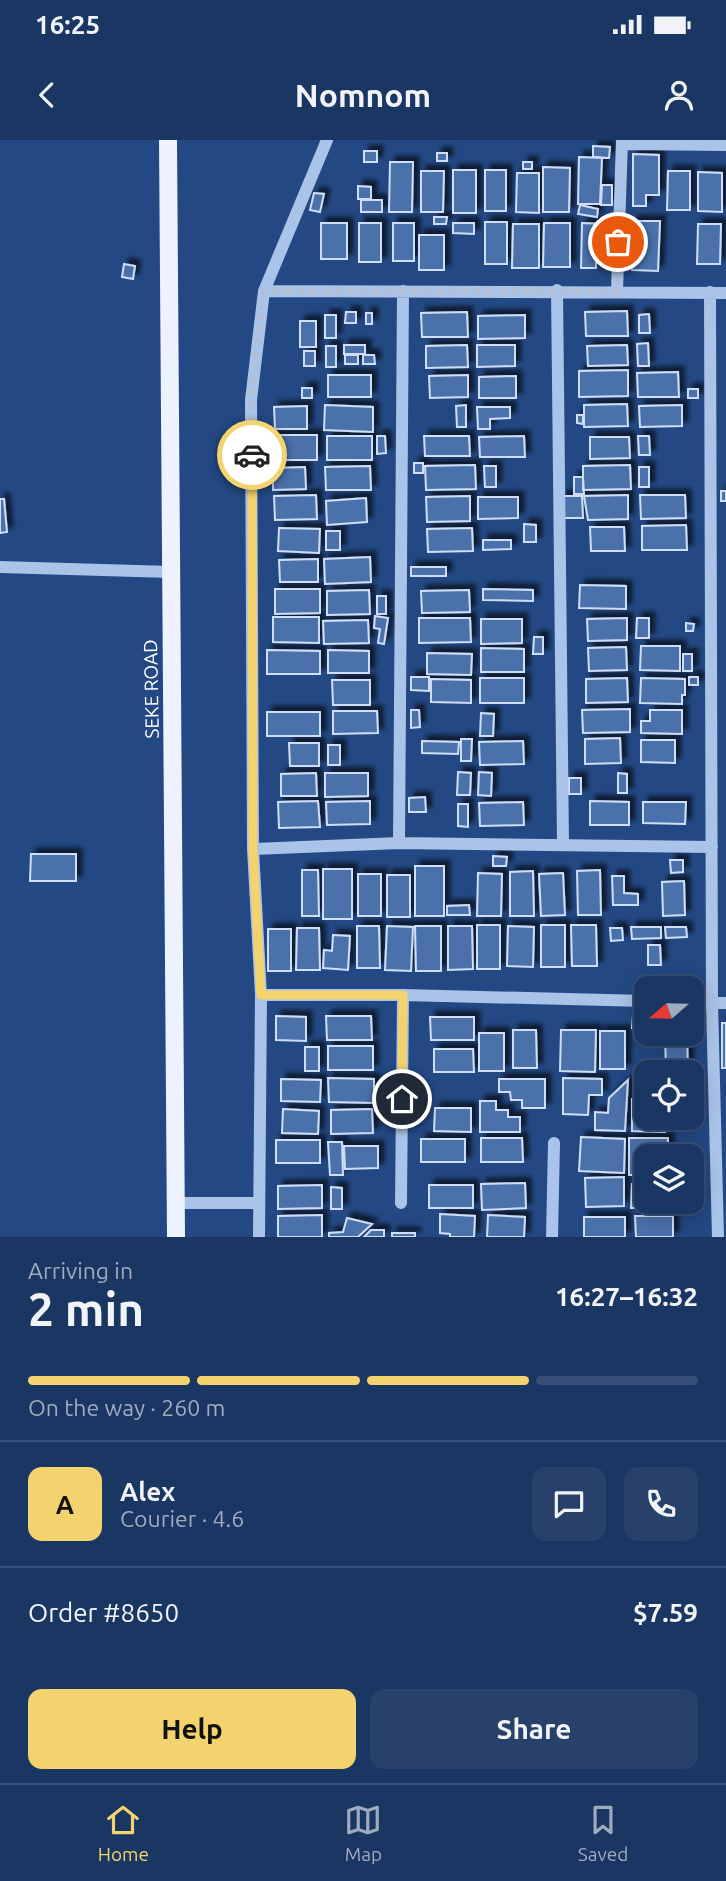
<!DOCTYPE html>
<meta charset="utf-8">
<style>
:root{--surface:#1a3662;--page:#27416b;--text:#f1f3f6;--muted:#9fabbe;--line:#385077;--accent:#f3d36d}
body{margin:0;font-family:Ubuntu,sans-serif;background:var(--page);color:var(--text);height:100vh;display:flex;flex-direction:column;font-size:26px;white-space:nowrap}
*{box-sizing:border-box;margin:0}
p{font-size:23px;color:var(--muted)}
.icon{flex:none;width:38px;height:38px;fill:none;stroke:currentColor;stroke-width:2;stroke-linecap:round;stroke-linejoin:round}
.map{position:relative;height:1097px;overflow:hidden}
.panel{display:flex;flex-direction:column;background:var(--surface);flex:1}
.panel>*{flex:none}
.needle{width:46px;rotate:250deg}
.buttons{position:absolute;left:634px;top:836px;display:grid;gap:14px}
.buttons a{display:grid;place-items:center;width:70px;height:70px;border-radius:14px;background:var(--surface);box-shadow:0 4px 18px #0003,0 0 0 2px var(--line);font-size:35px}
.pin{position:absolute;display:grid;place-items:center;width:60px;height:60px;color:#fff;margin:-30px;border:4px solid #fff;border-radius:50%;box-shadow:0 2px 7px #0007}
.courier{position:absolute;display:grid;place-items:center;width:70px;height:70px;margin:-35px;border:5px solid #f3d36d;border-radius:50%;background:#fff;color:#222;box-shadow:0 2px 9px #0007}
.headline em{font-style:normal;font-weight:700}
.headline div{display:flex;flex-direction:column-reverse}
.headline{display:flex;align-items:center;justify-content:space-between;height:119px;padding:0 28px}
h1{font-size:46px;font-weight:700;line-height:52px}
.bar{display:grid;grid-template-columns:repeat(4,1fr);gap:10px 7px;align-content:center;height:84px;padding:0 28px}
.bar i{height:9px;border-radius:5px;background:var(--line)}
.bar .current{background:var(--accent)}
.bar p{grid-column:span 4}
.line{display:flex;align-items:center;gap:18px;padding:0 28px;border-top:2px solid var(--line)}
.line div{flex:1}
.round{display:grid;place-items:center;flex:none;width:74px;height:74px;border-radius:14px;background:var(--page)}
.action{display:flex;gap:14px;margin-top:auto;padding:14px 28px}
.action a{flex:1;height:80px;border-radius:14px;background:var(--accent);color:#111;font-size:28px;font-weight:700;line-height:80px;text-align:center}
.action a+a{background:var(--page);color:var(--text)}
.status{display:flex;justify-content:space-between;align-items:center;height:49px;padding:0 35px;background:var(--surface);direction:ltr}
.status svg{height:19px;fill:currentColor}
header{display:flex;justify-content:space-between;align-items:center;height:91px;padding:0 28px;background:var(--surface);font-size:32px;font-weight:700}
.tab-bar{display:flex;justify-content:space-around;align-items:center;height:98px;border-top:2px solid var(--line);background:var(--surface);font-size:19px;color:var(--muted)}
.tab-bar a{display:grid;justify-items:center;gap:4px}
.tab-bar .current{color:var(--accent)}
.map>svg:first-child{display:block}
</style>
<div class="status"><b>16:25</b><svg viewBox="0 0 49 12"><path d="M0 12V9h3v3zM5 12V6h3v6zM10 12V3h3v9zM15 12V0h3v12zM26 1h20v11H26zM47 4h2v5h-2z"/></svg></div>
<header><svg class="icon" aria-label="back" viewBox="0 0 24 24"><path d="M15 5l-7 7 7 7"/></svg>Nomnom<svg class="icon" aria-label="person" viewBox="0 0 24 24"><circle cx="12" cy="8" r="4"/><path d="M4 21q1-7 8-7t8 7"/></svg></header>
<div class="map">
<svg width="726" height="1097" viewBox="0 0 726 1097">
<defs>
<filter id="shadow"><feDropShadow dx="5.5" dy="-5.5" stdDeviation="2" flood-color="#0009"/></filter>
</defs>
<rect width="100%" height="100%" fill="#234883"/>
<path fill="#4b71ab" stroke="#cedef6" stroke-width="2" filter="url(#shadow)" d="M593,6l17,1 -1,11 -16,-1z
M364,11h13v11h-13z
M437,13h10v8h-10z
M633,14l26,1v40h-13v11h-13z
M579,17l23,1 -2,46h-22z
M390,22h23l-1,50h-23z
M523,22h9v7h-9z
M543,27l27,1 -1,44h-26z
M453,30h23v43h-23z
M485,30h21v41h-21z
M421,31h23l-1,41h-22z
M668,31h22v39h-23z
M698,32l24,1v39l-24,-1z
M517,33h22v40l-23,-1z
M602,45h10v20h-11z
M358,46l13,1v12h-13z
M314,53l10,1 -4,18 -10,-2z
M361,60h21v12h-21z
M580,65l18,4 -1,8 -19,-3z
M434,77h13l-1,7h-12z
M633,81h27l-2,50 -26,-1z
M485,82h22v42h-22z
M321,83h26v36h-26z
M359,83h22v39h-22z
M393,83h21v38h-21z
M453,83h21v11l-21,-1z
M544,83h26v44h-27z
M582,83l24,1 -1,39 -9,-1v6h-15z
M513,84h26v44h-27z
M698,84h23l-1,40h-23z
M419,95h25v35h-25z
M124,124l11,2 -2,13 -11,-2z
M627,171l1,25h-42l-1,-24z
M346,172h10v11h-11z
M467,172l1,25h-46l-1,-24z
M366,173h6v11h-6z
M649,174l1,19h-11v-18z
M325,175h11v23h-11z
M525,175v23l-47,1v-23z
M300,181h16v26h-16z
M648,203l1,23h-11l-1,-22z
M344,205h21v9h-21z
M467,205l1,22 -42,1v-22z
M477,205h38v21l-38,1z
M627,205l1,20 -40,1 -1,-20z
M326,206h10v21h-10z
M304,211h11v15h-11z
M345,215h13v9h-13z
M363,215h11l1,9h-12z
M628,230v26l-49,1v-26z
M678,232l1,25h-41l-1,-24z
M328,235h43v22h-43z
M468,235v22l-38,1 -1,-22z
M516,236v22h-37v-21z
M302,248h10v10h-10z
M688,249h10v9h-10z
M627,264l1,22 -44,1v-22z
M325,265l48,2v25l-49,-2z
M466,265v22h-9l-1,-21z
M682,265v21l-42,1 -1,-21z
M307,266v23h-32l-1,-22z
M477,267h33v11l-20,1v10h-12z
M577,275h6v9l-6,-1z
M271,295h46v25h-46z
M327,296h45v24h-45z
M377,296h8l1,17 -9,1z
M424,296h45l1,20h-45z
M524,296l1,21h-45l-1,-20z
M638,296h11l1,19h-11z
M590,297h39l1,21 -40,1z
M414,323h9v10h-9z
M475,325l1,24 -50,1 -1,-24z
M630,325l1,24 -48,1v-24z
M370,326l1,24h-45l-1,-23z
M484,326h12v21h-11z
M305,327l1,22 -33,1v-22z
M639,327h10v20h-10z
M574,337h9l1,17h-10z
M721,351h5v10h-5z
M316,355l1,24 -42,1 -1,-24z
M628,355v24l-40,1 -4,-24z
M640,355h45l1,23 -45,1z
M470,356v25l-43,1 -1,-25z
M561,356h21l1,22h-21z
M478,357h40v21l-40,1z
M366,358l1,24 -40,3 -1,-24z
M0,359h4l3,33 -7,1z
M524,384l12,1v17h-12z
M686,385l1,25h-45v-24z
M590,387h34l1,24h-34z
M279,388l41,1 -1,24 -41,-2z
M472,388l1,23 -45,1 -1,-23z
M326,391h14v19h-14z
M483,400h28v9l-28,1z
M370,417l1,25 -46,2 -1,-25z
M318,419v23h-38l-1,-22z
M411,427h35v9h-35z
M580,445l46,1v23l-47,-1z
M275,449h45v24l-45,1z
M483,449l50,1v11l-50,-1z
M369,450l1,24 -43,1v-24z
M469,450l1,22 -48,1 -1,-22z
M377,456h9v18h-9z
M375,476l13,2 -4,26 -6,-1 2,-14 -6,-1z
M273,477h46v26l-46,-1z
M419,478h51l1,24 -52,1z
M627,478v22l-39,1 -1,-22z
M637,478h12v20h-13z
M481,479h41v24l-41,1z
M368,480l1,23 -45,1 -1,-23z
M686,483l8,1 -1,7h-7z
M534,497h9v17h-10z
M641,506h39v25l-40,-1z
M626,507l1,23 -38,1 -1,-23z
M481,508l43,1v23h-43z
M267,510l53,1v23h-53z
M328,510l41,1v22h-41z
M427,513l45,1 -1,21 -44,-1z
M683,514h9v17h-9z
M411,537h18v14l-18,-1z
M689,537h9v8h-9z
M480,538h44v25h-44z
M627,538l1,24 -42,1v-24z
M641,538l44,1v16h-3v9l-42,-1z
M431,539l40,1v23l-40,-1z
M332,540h38v25h-37z
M630,569v23l-47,1 -1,-23z
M411,570h8l1,17 -9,1z
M650,570h32v24l-41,-1v-12h9z
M333,571h44l1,22 -45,1z
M267,572h53v24h-53z
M481,573l13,1 -1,22h-13z
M620,598l1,25 -36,1v-25z
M461,599h11l-1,22h-10z
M641,600h34v23l-34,-1z
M422,601l37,1 -1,12 -36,-1z
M523,601l1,23 -44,1 -1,-23z
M289,603h30v23h-29z
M328,605h12v20h-12z
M458,632l13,1 -1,22h-13z
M479,632l13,1 -1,23 -13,-1z
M316,633l1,23h-36v-22z
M325,633h43v23l-43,1z
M618,633l9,1v19h-9z
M569,638h12v16h-12z
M425,657l1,15h-17v-14z
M318,661l2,26 -41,1 -1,-26z
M370,661v23l-43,1 -1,-23z
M590,661l39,1v23h-39z
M523,662l1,23 -44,1 -1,-23z
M643,662h43l-1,22 -42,-1z
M458,664h10v23l-10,-1z
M31,714h45v27h-46z
M493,716l14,1 -1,9h-13z
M670,720h13v12l-12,1z
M415,726h29v50h-29z
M323,729h29v50h-29z
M302,730h16l1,46h-17z
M600,730l1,45h-23l-1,-44z
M533,731l1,45h-24v-44z
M478,733l24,1 -1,42h-24z
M563,733l2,42 -24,1 -2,-42z
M358,734h23v42h-23z
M387,735h23v42h-23z
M612,736h12v17l14,1v11h-25z
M684,741l1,34 -22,1 -1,-34z
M469,765l1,10h-23v-9z
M477,785h23v44h-23z
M541,785h24v42h-24z
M571,785h25l1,41h-25z
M357,786h22l1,42h-23z
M387,786l26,1 -2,44 -26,-1z
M415,786h26v45h-25z
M448,786h24l1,43 -25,1z
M508,786l26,1 -1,40 -26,-1z
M631,787h30v11l-29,1z
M665,787h21l1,10 -21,1z
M297,788h22l1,42h-24z
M610,788h12l1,12 -12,1z
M268,789h23v42h-23z
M333,795l17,1 -2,34 -25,-2 1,-18 8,1z
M648,805h12l1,20h-13z
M633,875l13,1v13l-14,-1z
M276,876l30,1v24l-30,-1z
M326,876h45l1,24h-45z
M430,877h44v23h-43z
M722,883h4v45h-4z
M513,890h23l1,38h-24z
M561,890h35l-1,42 -35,-1z
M600,891h25v38h-25z
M479,893h25v38h-25z
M665,894h22l1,37h-22z
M328,906h45v24h-45z
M305,907h14v24h-14z
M434,909h39l1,23h-40z
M328,938l46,1v24l-45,-1z
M563,938l39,1v16h-13l-1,20 -25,-1z
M281,939l40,1 -1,22 -39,-1z
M499,939h46v29h-23v-8h-11l-1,-8h-11z
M628,940l-3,51 -30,-1v-18l13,1 1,-15z
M632,959h14v19h19v14l-33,-1z
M480,961h16v9h12v7h12v15h-40z
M435,968h36v24l-37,-1z
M283,969l36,2 -1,23 -36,-1z
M372,969l1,24 -42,1v-24z
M581,997l44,2 -1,34 -45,-2z
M481,998h41l1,24h-42z
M629,998h39v19h-22v18h-17z
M421,999h44v23h-44z
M276,1000h44v23h-44z
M328,1002h14l1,33h-13z
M344,1006h34v22l-33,1z
M624,1037v29l-38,1 -1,-29z
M525,1043l1,25 -44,2 -1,-26z
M632,1044l14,1v17h31v6h-46z
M322,1045v23l-44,1v-23z
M429,1045h44v23h-44z
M331,1047l11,1v21h-11z
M440,1074l35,2 -1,21h-24v-3l-10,-1z
M322,1075v22h-44v-21z
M488,1075l37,2 -1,20h-37z
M635,1076h38v21h-37z
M584,1077h41v20h-41z
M347,1078l25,6 -14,13h-29v-4l14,-1z
M371,1090h13v7h-20z
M392,1093h23v4h-23z"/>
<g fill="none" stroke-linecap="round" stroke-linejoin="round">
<path stroke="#aac3e8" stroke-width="12" d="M622,4l104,1
M557,150l6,555
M264,151l462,2
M617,151l5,-151
M710,152l2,711 6,234
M0,427l171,5
M399,703l4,-552
M253,709l146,-6 313,4
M261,855h142l243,6
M691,863h35
M176,1063h83
M401,1063l2,-208
M259,1097l2,-242 -8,-146 -2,-449 13,-109 63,-151
M552,1097l2,-94"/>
<path stroke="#edf2fe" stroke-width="18" d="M168,0l8,1097"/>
</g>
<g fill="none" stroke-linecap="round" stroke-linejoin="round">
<path stroke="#b2bfd4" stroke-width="7" stroke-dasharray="0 12.6" d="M252,315l-1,-55 13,-109h353l1,-49"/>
<path stroke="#f3d36d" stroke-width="9" d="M252,315l1,394 8,146h142l-1,104"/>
</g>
<g text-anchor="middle" stroke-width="5" stroke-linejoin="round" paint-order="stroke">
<g font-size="19" fill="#fff" stroke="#234883">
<text transform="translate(151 549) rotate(-91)" y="7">SEKE ROAD</text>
</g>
</g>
</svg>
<div class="buttons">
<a><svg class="needle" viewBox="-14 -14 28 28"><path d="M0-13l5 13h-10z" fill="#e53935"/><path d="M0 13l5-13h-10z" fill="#9fabbe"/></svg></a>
<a><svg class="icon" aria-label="locate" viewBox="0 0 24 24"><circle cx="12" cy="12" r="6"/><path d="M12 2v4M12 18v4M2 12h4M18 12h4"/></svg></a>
<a><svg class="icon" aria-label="layers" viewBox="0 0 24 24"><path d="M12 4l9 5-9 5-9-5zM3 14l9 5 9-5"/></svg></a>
</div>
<div class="pin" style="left:618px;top:102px;background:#ea580c"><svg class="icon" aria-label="bag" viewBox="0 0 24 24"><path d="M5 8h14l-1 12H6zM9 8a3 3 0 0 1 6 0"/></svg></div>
<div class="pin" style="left:402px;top:959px;background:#1f2937"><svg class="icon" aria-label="home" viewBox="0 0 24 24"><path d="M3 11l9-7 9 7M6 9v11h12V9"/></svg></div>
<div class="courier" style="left:252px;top:315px"><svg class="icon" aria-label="car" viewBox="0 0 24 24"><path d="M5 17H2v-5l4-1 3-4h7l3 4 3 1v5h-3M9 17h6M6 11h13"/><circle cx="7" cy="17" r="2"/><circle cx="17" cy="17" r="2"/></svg></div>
</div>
<section class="panel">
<div class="headline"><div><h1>2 min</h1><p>Arriving in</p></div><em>16:27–16:32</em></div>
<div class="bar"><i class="current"></i><i class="current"></i><i class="current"></i><i></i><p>On the way · 260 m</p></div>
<div class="line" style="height:126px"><b class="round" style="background:var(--accent);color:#111">A</b><div><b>Alex</b><p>Courier · 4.6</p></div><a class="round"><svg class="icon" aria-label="chat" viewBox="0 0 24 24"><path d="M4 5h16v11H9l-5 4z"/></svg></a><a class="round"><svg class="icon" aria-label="phone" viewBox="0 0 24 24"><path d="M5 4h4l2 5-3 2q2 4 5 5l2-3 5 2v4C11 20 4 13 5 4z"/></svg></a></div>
<div class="line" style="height:91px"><div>Order #8650</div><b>$7.59</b></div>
<div class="action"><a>Help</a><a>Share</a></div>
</section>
<nav class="tab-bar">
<a class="current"><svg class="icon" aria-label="home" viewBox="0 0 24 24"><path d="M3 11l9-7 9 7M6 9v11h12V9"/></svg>Home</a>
<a><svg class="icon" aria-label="map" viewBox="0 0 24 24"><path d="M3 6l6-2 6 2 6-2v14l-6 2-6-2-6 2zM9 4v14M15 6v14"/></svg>Map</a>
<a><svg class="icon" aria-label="saved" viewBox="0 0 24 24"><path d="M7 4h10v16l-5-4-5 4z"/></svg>Saved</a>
</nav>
